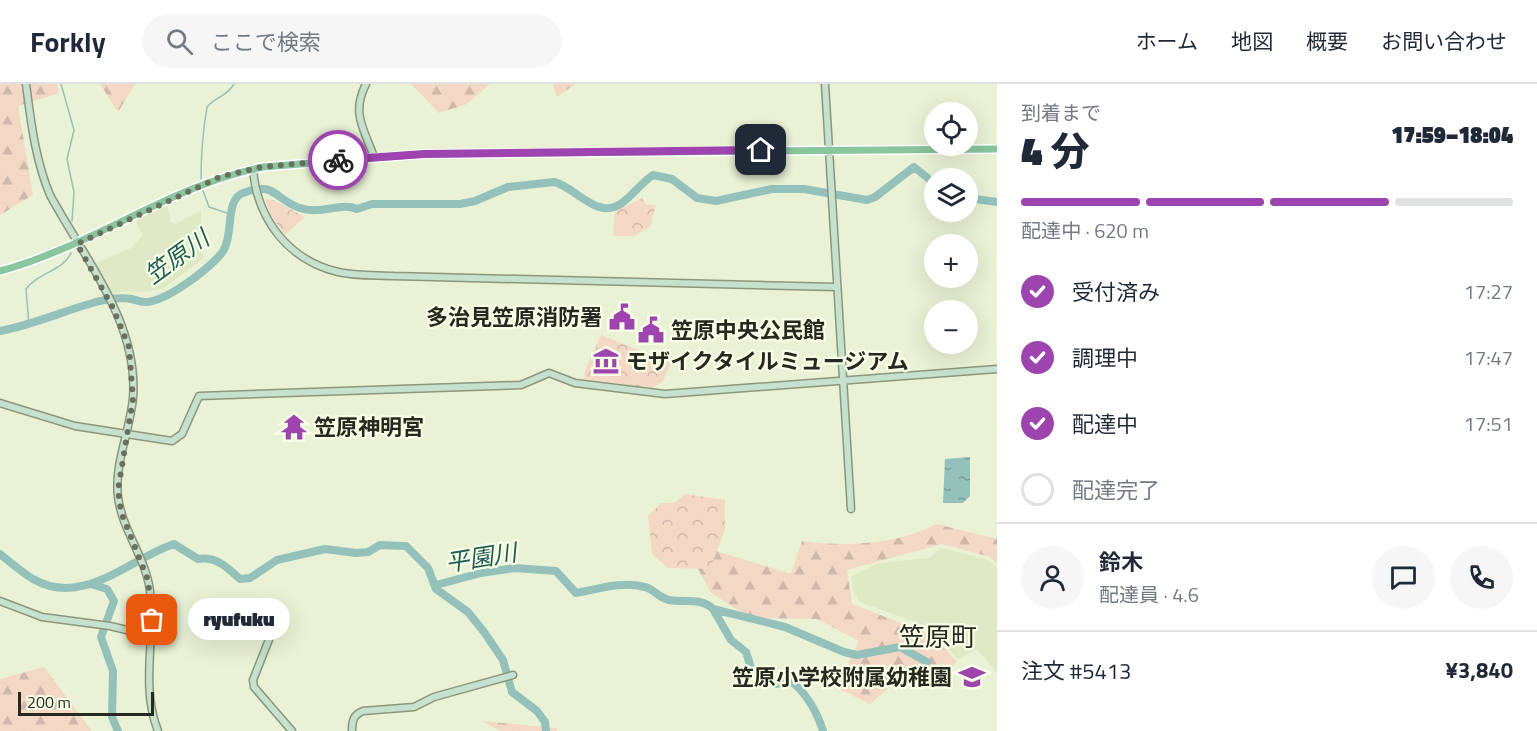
<!DOCTYPE html>
<html lang="ja">
<meta charset="utf-8">
<style>
:root{--surface:#fff;--page:#f6f6f7;--text:#1f2937;--muted:#747a83;--line:#e0e1e3;--accent:#9d44af}
body{margin:0;font-family:"Titillium Web","Noto Sans JP",sans-serif;background:var(--page);color:var(--text);height:100vh;display:flex;flex-direction:column;font-size:22px;white-space:nowrap}
*{box-sizing:border-box;margin:0}
p{font-size:20px;color:var(--muted)}
.icon{flex:none;width:33px;height:33px;fill:none;stroke:currentColor;stroke-width:2;stroke-linecap:round;stroke-linejoin:round}
.map{position:relative;flex:1;overflow:hidden}
.details{display:flex;flex-direction:column;background:var(--surface);width:540px}
.details>*{flex:none}
.controls{position:absolute;left:924px;top:18px;display:grid;gap:12px}
.controls a{display:grid;place-items:center;width:54px;height:54px;border-radius:50%;background:var(--surface);box-shadow:0 6px 24px #0002;font-size:30px}
.scale{position:absolute;left:18px;bottom:15px;width:136px;box-sizing:border-box;padding-left:6px;border:3px solid #26291e;border-top:0;font-size:16px;line-height:21px;white-space:nowrap;color:#26291e;-webkit-text-stroke:4px #f8ffe7;paint-order:stroke}
.pin{position:absolute;display:grid;place-items:center;width:51px;height:51px;color:#fff;margin:-26px;border-radius:12px;box-shadow:0 3px 9px #0006}
.courier{position:absolute;display:grid;place-items:center;width:60px;height:60px;margin:-30px;border:4px solid #9d44af;border-radius:50%;background:#fff;color:#222;box-shadow:0 2px 8px #0007}
.bubble{position:absolute;height:42px;border-radius:21px;background:var(--surface);box-shadow:0 6px 24px #0002;font-size:20px;font-weight:800;line-height:42px;text-align:center}
.head em{font-style:normal;font-weight:800}
.head div{display:flex;flex-direction:column-reverse}
.head{display:flex;align-items:center;justify-content:space-between;height:102px;padding:0 24px}
h1{font-size:39px;font-weight:800;line-height:45px}
.bar{display:grid;grid-template-columns:repeat(4,1fr);gap:9px 6px;align-content:center;height:72px;padding:0 24px}
.bar i{height:8px;border-radius:4px;background:var(--line)}
.bar .selected{background:var(--accent)}
.bar p{grid-column:span 4}
.line{display:flex;align-items:center;gap:15px;padding:0 24px;border-top:2px solid var(--line)}
.line div{flex:1}
.round{display:grid;place-items:center;flex:none;width:63px;height:63px;border-radius:32px;background:var(--page)}
ol{padding:0 24px;list-style:none}
li{display:flex;align-items:center;gap:18px;height:66px}
li p{margin-inline-start:auto}
li .icon{padding:6px;border-radius:50%;background:var(--accent);color:#fff;stroke-width:4}
li:last-child{color:var(--muted)}
li i{width:33px;height:33px;border:3px solid var(--line);border-radius:50%}
header{display:flex;align-items:center;gap:36px;box-sizing:border-box;height:84px;padding:0 30px;background:var(--surface);border-bottom:2px solid var(--line)}
header strong{font-size:28px}
nav{display:flex;gap:33px;margin-inline-start:auto;font-size:21px}
.search{width:420px;height:54px;background:var(--page);display:flex;align-items:center;gap:15px;box-sizing:border-box;padding:0 21px;border-radius:33px;color:var(--muted);font-size:22px}
main{display:flex;flex:1;min-height:0}
.map>svg:first-child{display:block}
</style>
<header>
<strong>Forkly</strong>
<div class="search"><svg class="icon" aria-label="search" viewBox="0 0 24 24"><circle cx="10" cy="10" r="6"/><path d="M15 15l6 6"/></svg>ここで検索</div>
<nav><a>ホーム</a><a>地図</a><a>概要</a><a>お問い合わせ</a></nav>
</header>
<main>
<div class="map">
<svg width="997" height="647" viewBox="0 0 997 647">
<defs>
<pattern id="forest-firs" width="22" height="20" patternUnits="userSpaceOnUse" patternTransform="scale(1.5)"><rect width="22" height="20" fill="#f3d8c6"/><path d="M5 1l3.5 6h-7zM16 11l3.5 6h-7z" fill="#d0b9aa"/></pattern>
<pattern id="park-crowns" width="20" height="18" patternUnits="userSpaceOnUse" patternTransform="scale(1.5)"><rect width="20" height="18" fill="#f3d8c6"/><path d="M2 6a3 3 0 1 1 6 0M12 15a3 3 0 1 1 6 0" fill="none" stroke="#d0b9aa"/></pattern>
<pattern id="water-ripples" width="26" height="14" patternUnits="userSpaceOnUse" patternTransform="scale(1.5)"><rect width="26" height="14" fill="#94c2ba"/><path d="M2 4q2-2 4 0t4 0M15 11q2-2 4 0t4 0" fill="none" stroke="#799e97"/></pattern>
</defs>
<rect width="100%" height="100%" fill="#eaf2d5"/>
<path fill="#dfe9c5" d="M167,119l4,19 4,2 26,-14v38l3,10 -40,30 -18,4 -19,-1 -18,3 -17,-29 39,-17 12,-13 -9,-16z
M940,464l46,11 11,9v104l-20,-23 -19,10 -28,-31 -70,-26 -8,-15v-11l27,-13 51,-5z"/>
<path fill="url(#forest-firs)" d="M0,0h57l2,9 -41,13 15,89 -33,20z
M100,0h35l-17,28z
M411,0h79l-23,20 -28,9z
M553,0h22l-18,13z
M936,440l61,15v25l-7,-7 -48,-13 -95,26 5,34 80,31 24,26 -13,24 -37,-12 -36,31 -33,-16 22,-47 -42,-22 -66,-1 -40,-25 -14,-26 10,-19 84,26 11,-33c44,6 94,4 134,-17z
M44,583l48,64h-92v-52z
M482,637l74,7 2,3h-57z"/>
<path fill="url(#park-crowns)" d="M642,114l5,7h9l-6,22 -16,9h-21l2,-24z
M265,115c14,0 27,13 40,18l-20,18 -15,-21z
M601,251l70,28 -8,18 -10,7 -69,-9 1,-9z
M685,410l40,6v30l-15,39 -42,-1 -16,-14 -4,-38 13,-13h13z"/>
<path fill="url(#water-ripples)" d="M970,373v39l-7,7h-20l2,-44z"/>
<g fill="none" stroke-linecap="round" stroke-linejoin="round">
<path stroke="#94c2ba" stroke-width="1.5" d="M61,0l13,46 -7,29 7,33 -2,29
M201,95c0,-25 2,-49 6,-72 9,-10 20,-11 27,-23
M202,104l7,19 21,7
M29,241l-3,-36c11,-16 37,-18 45,-36"/>
<path stroke="#94c2ba" stroke-width="8" d="M968,114l29,4
M0,247c33,-6 63,-20 96,-29 11,-3 24,-5 36,-3 4,1 8,3 13,3 21,0 62,-32 76,-48 14,-17 3,-54 22,-61 32,-13 32,7 57,15 20,7 41,-6 57,1l15,-5h88l15,-3 33,-14 46,-5c22,5 43,39 68,21 11,-8 19,-20 31,-28l19,4 25,19 19,3 56,-12h32l63,11 8,-3 39,-30 20,16
M0,470c11,9 22,18 33,25 50,29 96,-20 141,-35l24,15c18,-3 29,8 42,20l10,-1 27,-18 48,-11 31,4 12,-1 12,-7 26,1 22,22 8,21 32,23 16,20 19,28 9,32 25,19 8,11 1,9
M94,501l13,4 7,12 -13,36 12,34 -1,46 6,14
M436,501l45,-12 34,-5 41,3 20,22c23,-4 45,-12 69,-6 9,2 14,11 24,13 15,3 32,-3 44,9l72,18 59,25 13,3 43,-8 27,15
M713,525l18,31 15,12 5,16 25,16 15,-3c16,13 26,31 32,50"/>
<g stroke="#8e957a" stroke-width="9">
<path id="secondary" d="M26,0c5,38 9,75 24,111 34,63 89,128 83,203 -3,33 -19,66 -15,99 4,33 28,61 32,94 6,47 -10,95 8,140
M366,0c-15,29 -2,45 8,73
M825,0l26,425
M253,85c4,50 35,91 85,103 18,4 38,3 56,4l442,11
M0,319l75,23 97,15 10,-7 17,-38 322,-11 28,-12 26,10 90,11 332,-25
M0,517l42,16 68,9 42,10
M270,553l-17,43 1,7 38,44
M352,647c0,-10 1,-16 11,-20l51,-4 20,-10 79,-22"/>
</g>
<g stroke="#fff" stroke-width="10">
<path id="primary" d="M0,187c93,-25 169,-85 263,-104l161,-13 573,-5"/>
</g>
<use href="#secondary" stroke="#c4e2ce" stroke-width="6"/>
<use href="#primary" stroke="#89c59d" stroke-width="7"/>
</g>
<g fill="none" stroke-linecap="round" stroke-linejoin="round">
<path stroke="#6b6f5e" stroke-width="6" stroke-dasharray="0 10.8" d="M152,536l-4,-40 -27,-68 -3,-22 15,-91 -4,-52 -16,-39 -36,-64 143,-67 42,-10 76,-7"/>
<path stroke="#9d44af" stroke-width="8" d="M338,76l86,-6 337,-4"/>
</g>
<defs>
<g id="civic-bare" transform="scale(2.07)"><path d="M-.6-6.5H3V-4.5H.6V-3L4-1V1h2V6H-6V1h2V-1L-.6-3ZM-1.2 2.5V6h2.4V2.5Z" fill="#9d44af" stroke="#f8ffe7" stroke-width="2.5" paint-order="stroke"/></g>
<g id="museum-bare" transform="scale(2.07)"><path d="M0-6L6-3V-2H-6V-3ZM-5-1h2V3h-2ZM-1-1h2V3h-2ZM3-1h2V3H3ZM-6 4H6V6H-6Z" fill="#9d44af" stroke="#f8ffe7" stroke-width="2.5" paint-order="stroke"/></g>
<g id="temple-bare" transform="scale(2.07)"><path d="M0-6L5-2H3V0L6.5 2.5H4V6H1.5V3h-3V6H-4V2.5H-6.5L-3 0V-2H-5Z" fill="#9d44af" stroke="#f8ffe7" stroke-width="2.5" paint-order="stroke"/></g>
<g id="school-bare" transform="scale(2.07)"><path d="M0-5L7-2L0 1L-7-2ZM-4 1L0 2.5L4 1V4Q0 6-4 4Z" fill="#9d44af" stroke="#f8ffe7" stroke-width="2.5" paint-order="stroke"/></g>
</defs>
<g fill-rule="evenodd">
<use href="#civic-bare" x="622" y="233"/>
<use href="#civic-bare" x="651" y="246"/>
<use href="#museum-bare" x="606" y="277"/>
<use href="#temple-bare" x="294" y="343"/>
<use href="#school-bare" x="972" y="593"/>
</g>
<g text-anchor="middle" stroke-width="4.5" stroke-linejoin="round" paint-order="stroke">
<g font-size="22" font-weight="bold" fill="#26291e" stroke="#f8ffe7" text-anchor="start">
<text x="602" y="241" text-anchor="end">多治見笠原消防署</text>
<text x="671" y="254">笠原中央公民館</text>
<text x="626" y="285">モザイクタイルミュージアム</text>
<text x="314" y="351">笠原神明宮</text>
<text x="952" y="601" text-anchor="end">笠原小学校附属幼稚園</text>
</g>
<g font-size="24" font-style="italic" fill="#205d55" stroke="#f8ffe7">
<text transform="translate(177 173) rotate(-36)" y="8">笠原川</text>
<text transform="translate(481 474) rotate(-9)" y="8">平園川</text>
</g>
<g font-size="26" fill="#26291e" stroke="#f8ffe7">
<text x="938" y="562">笠原町</text>
</g>
</g>
</svg>
<div class="controls">
<a><svg class="icon" aria-label="locate" viewBox="0 0 24 24"><circle cx="12" cy="12" r="6"/><path d="M12 2v4M12 18v4M2 12h4M18 12h4"/></svg></a>
<a><svg class="icon" aria-label="layers" viewBox="0 0 24 24"><path d="M12 4l9 5-9 5-9-5zM3 14l9 5 9-5"/></svg></a>
<a>+</a>
<a>−</a>
</div>
<div class="scale">200 m</div>
<div class="pin" style="left:152px;top:536px;background:#ea580c"><svg class="icon" aria-label="bag" viewBox="0 0 24 24"><path d="M5 8h14l-1 12H6zM9 8a3 3 0 0 1 6 0"/></svg></div>
<div class="pin" style="left:761px;top:66px;background:#1f2937"><svg class="icon" aria-label="home" viewBox="0 0 24 24"><path d="M3 11l9-7 9 7M6 9v11h12V9"/></svg></div>
<div class="courier" style="left:338px;top:76px"><svg class="icon" aria-label="bike" viewBox="0 0 24 24"><circle cx="6" cy="16" r="4"/><circle cx="18" cy="16" r="4"/><path d="M6 16l4-8h5l3 8M10 8l3 8H6M13 5h3"/></svg></div>
<div class="bubble" style="left:188px;top:514px;width:102px">ryufuku</div>
</div>
<section class="details">
<div class="head"><div><h1>4 分</h1><p>到着まで</p></div><em>17:59–18:04</em></div>
<div class="bar"><i class="selected"></i><i class="selected"></i><i class="selected"></i><i></i><p>配達中 · 620 m</p></div>
<ol>
<li><svg class="icon" aria-label="check" viewBox="0 0 24 24"><path d="M5 12l5 5 9-10"/></svg>受付済み<p>17:27</p></li>
<li><svg class="icon" aria-label="check" viewBox="0 0 24 24"><path d="M5 12l5 5 9-10"/></svg>調理中<p>17:47</p></li>
<li><svg class="icon" aria-label="check" viewBox="0 0 24 24"><path d="M5 12l5 5 9-10"/></svg>配達中<p>17:51</p></li>
<li><i></i>配達完了</li>
</ol>
<div class="line" style="height:108px"><a class="round"><svg class="icon" aria-label="person" viewBox="0 0 24 24"><circle cx="12" cy="8" r="4"/><path d="M4 21q1-7 8-7t8 7"/></svg></a><div><b>鈴木</b><p>配達員 · 4.6</p></div><a class="round"><svg class="icon" aria-label="chat" viewBox="0 0 24 24"><path d="M4 5h16v11H9l-5 4z"/></svg></a><a class="round"><svg class="icon" aria-label="phone" viewBox="0 0 24 24"><path d="M5 4h4l2 5-3 2q2 4 5 5l2-3 5 2v4C11 20 4 13 5 4z"/></svg></a></div>
<div class="line" style="height:78px"><div>注文 #5413</div><b>¥3,840</b></div>
</section>
</main>
